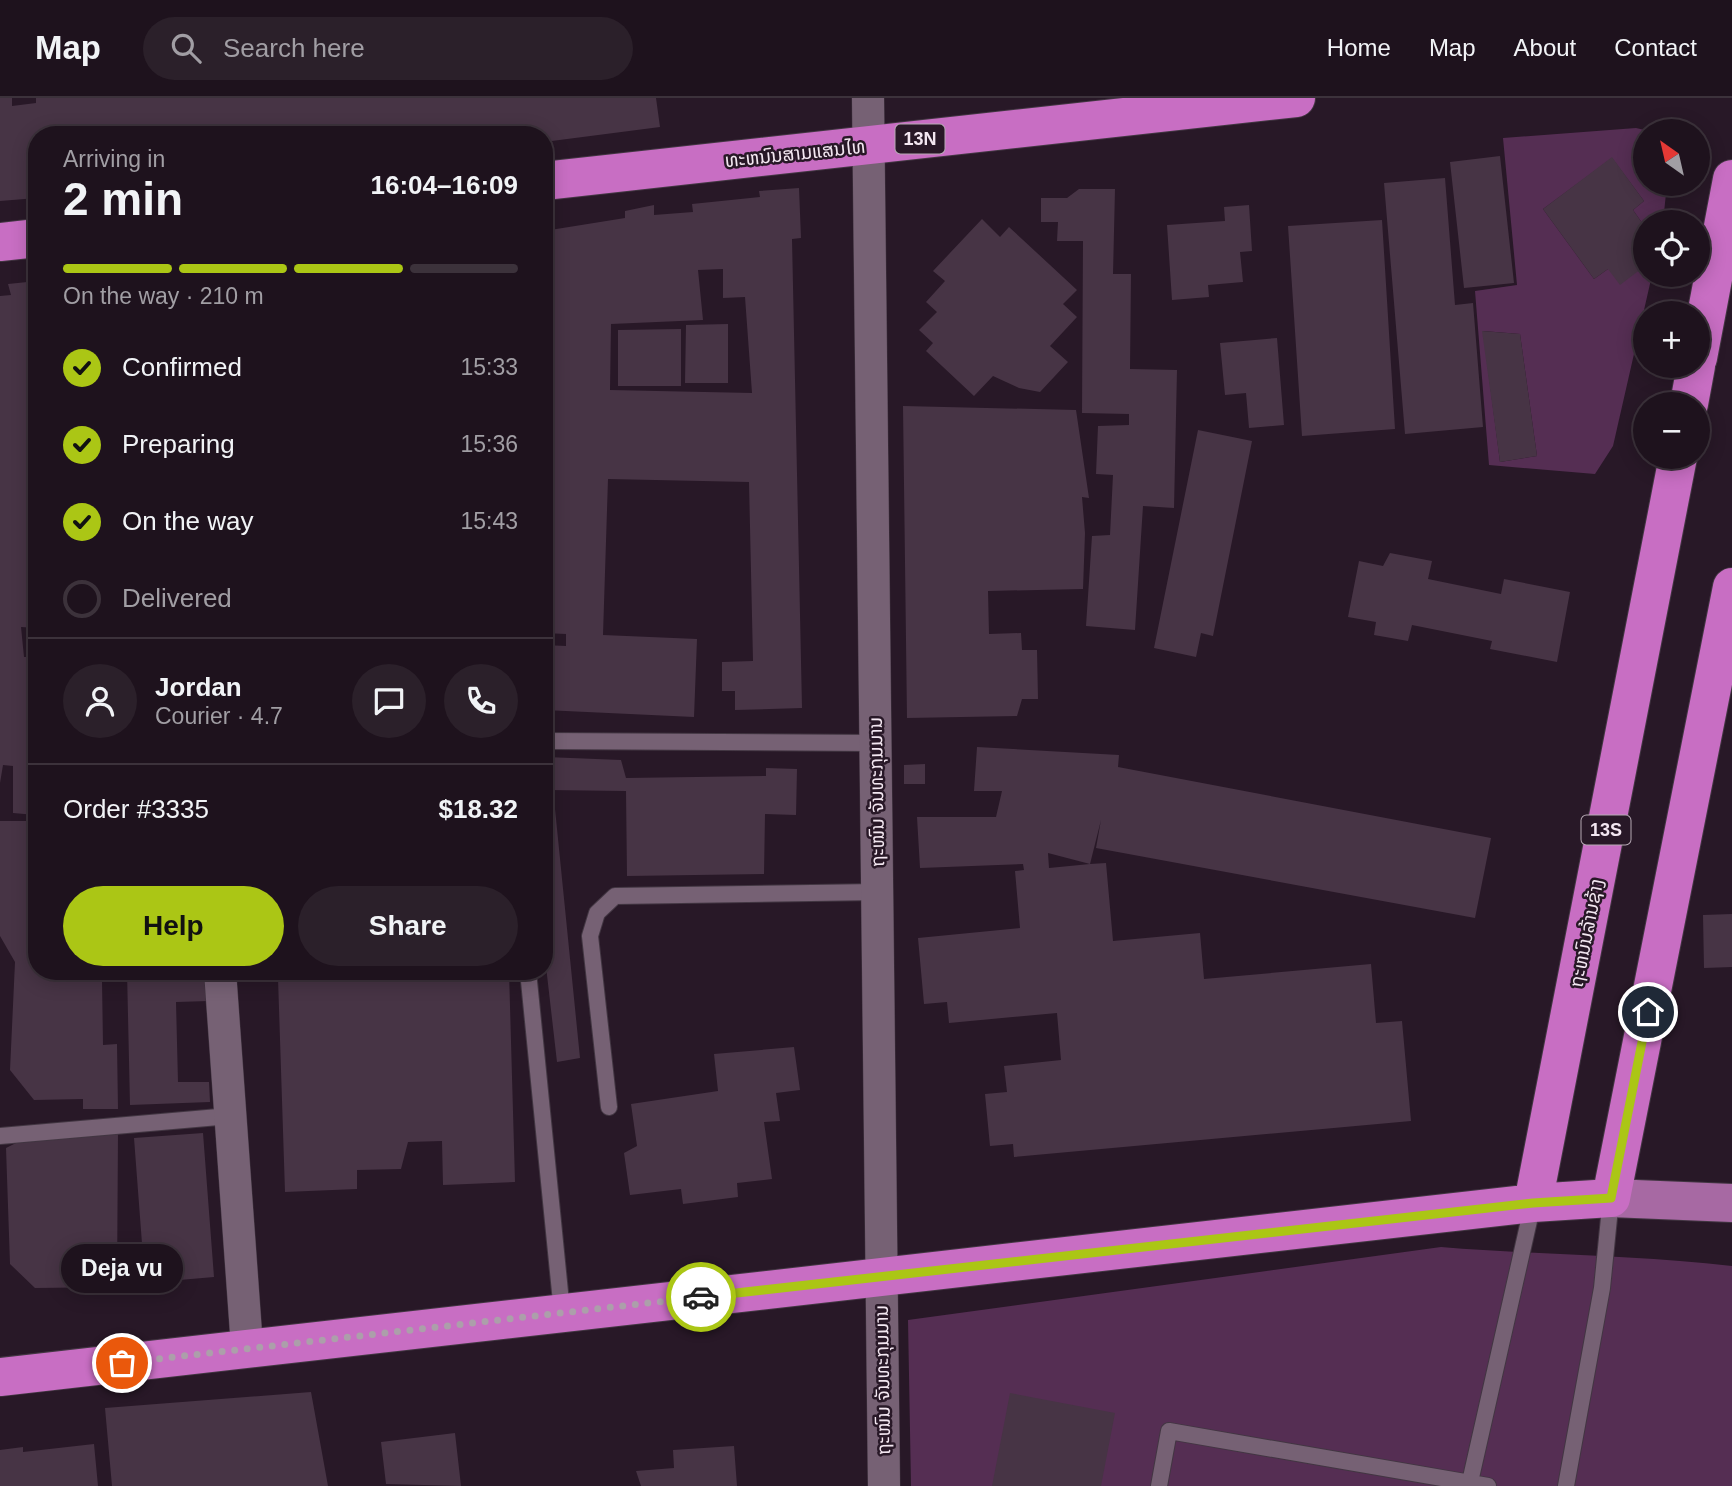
<!DOCTYPE html>
<meta charset="utf-8">
<style>
:root{--surface:#1e121d;--page:#2b202a;--text:#f1f3f6;--muted:#a19ea4;--line:#3c323b;--accent:#abc615}
body{margin:0;font-family:Arial,"Noto Sans Lao",sans-serif;background:var(--page);color:var(--text);height:100vh;display:flex;flex-direction:column;font-size:26px;white-space:nowrap}
*{box-sizing:border-box;margin:0}
p{font-size:23px;color:var(--muted)}
.icon{flex:none;width:38px;height:38px;fill:none;stroke:currentColor;stroke-width:2;stroke-linecap:round;stroke-linejoin:round}
.map{position:relative;flex:1;overflow:hidden}
.panel{position:absolute;left:28px;top:28px;width:525px;height:854px;display:flex;flex-direction:column;background:var(--surface);border-radius:28px;box-shadow:0 4px 18px #0003,0 0 0 2px var(--line)}
.panel>*{flex:none}
.needle{width:46px;rotate:326deg}
.buttons{position:absolute;left:1633px;top:21px;display:grid;gap:14px}
.buttons a{display:grid;place-items:center;width:77px;height:77px;border-radius:50%;background:var(--surface);box-shadow:0 4px 18px #0003,0 0 0 2px var(--line);font-size:35px}
.pin{position:absolute;display:grid;place-items:center;width:60px;height:60px;color:#fff;margin:-30px;border:4px solid #fff;border-radius:50%;box-shadow:0 2px 7px #0007}
.courier{position:absolute;display:grid;place-items:center;width:70px;height:70px;margin:-35px;border:5px solid #abc615;border-radius:50%;background:#fff;color:#222;box-shadow:0 2px 9px #0007}
.bubble{position:absolute;height:49px;border-radius:24px;background:var(--surface);box-shadow:0 4px 18px #0003,0 0 0 2px var(--line);font-size:23px;font-weight:600;line-height:49px;text-align:center}
.head em{font-style:normal;font-weight:600}
.head div{display:flex;flex-direction:column-reverse}
.head{display:flex;align-items:center;justify-content:space-between;height:119px;padding:0 35px}
h1{font-size:46px;font-weight:600;line-height:52px}
.bar{display:grid;grid-template-columns:repeat(4,1fr);gap:10px 7px;align-content:center;height:84px;padding:0 35px}
.bar i{height:9px;border-radius:5px;background:var(--line)}
.bar .current{background:var(--accent)}
.bar p{grid-column:span 4}
.line{display:flex;align-items:center;gap:18px;padding:0 35px;border-top:2px solid var(--line)}
.line div{flex:1}
.round{display:grid;place-items:center;flex:none;width:74px;height:74px;border-radius:37px;background:var(--page)}
ol{padding:0 35px;list-style:none}
li{display:flex;align-items:center;gap:21px;height:77px}
li p{margin-inline-start:auto}
li .icon{padding:7px;border-radius:50%;background:var(--accent);color:#111;stroke-width:4}
li:last-child{color:var(--muted)}
li i{width:38px;height:38px;border:4px solid var(--line);border-radius:50%}
.action{display:flex;gap:14px;margin-top:auto;padding:14px 35px}
.action a{flex:1;height:80px;border-radius:42px;background:var(--accent);color:#111;font-size:28px;font-weight:600;line-height:80px;text-align:center}
.action a+a{background:var(--page);color:var(--text)}
header{display:flex;align-items:center;gap:42px;box-sizing:border-box;height:98px;padding:0 35px;background:var(--surface);border-bottom:2px solid var(--line)}
header strong{font-size:33px}
nav{display:flex;gap:38px;margin-inline-start:auto;font-size:24px}
.search{width:490px;height:63px;background:var(--page);display:flex;align-items:center;gap:18px;box-sizing:border-box;padding:0 24px;border-radius:38px;color:var(--muted);font-size:26px}
.map>svg:first-child{display:block}
</style>
<header>
<strong>Map</strong>
<div class="search"><svg class="icon" aria-label="search" viewBox="0 0 24 24"><circle cx="10" cy="10" r="6"/><path d="M15 15l6 6"/></svg>Search here</div>
<nav><a>Home</a><a>Map</a><a>About</a><a>Contact</a></nav>
</header>
<div class="map">
<svg width="1732" height="1388" viewBox="0 0 1732 1388">
<rect width="100%" height="100%" fill="#281827"/>
<path fill="#552e53" fill-rule="evenodd" d="M1636,30l13,3h-4v53h22l-4,38h-18v5l-12,-17 11,-9 -32,-43 -69,51 51,70 14,-10 37,-3v9h7l-39,171 -18,28 -106,-9 -14,-174 42,-6 -14,-147zM1483,233l37,3 17,122 -37,6z
M1441,1149c97,8 194,8 291,19v220h-821l-3,-166z"/>
<path fill="#473445" fill-rule="evenodd" d="M0,0h12v8l24,-3v-5h620l4,29 -116,15 -2,-11 -30,4h-475v63l-37,3z
M1500,58l14,127 -50,5 -14,-126z
M1612,59l32,44 -11,9 12,17v39l-25,19 -12,-16 -14,10 -51,-70z
M1445,80l10,127 18,-2 10,124 -78,7 -21,-251z
M799,90l2,50 -9,1 10,469 -67,2v-19h-13v-29l31,-1 -4,-179 -141,-3 -5,156 94,4 -3,78 -150,-7v-65l22,1v-12l-22,-1v-402l81,-13v-7l29,-6v10l39,-3 -1,-8 68,-7 -1,-6zM723,171v29l22,-1 7,96 -142,-3 1,-66 92,-4 -5,-50z
M1079,91h36l-2,85h18l-1,95 47,1 -3,138 -31,-2 -8,124 -49,-4 6,-90 18,-1 3,-60 -17,-1 2,-48 31,-1v-11l-47,-1 1,-172h-26l1,-19h-17v-24h26z
M1249,107l3,46 -12,1 3,30 -35,3 1,12 -37,3 -5,-75 58,-4 -1,-14z
M982,121l18,18 9,-10 68,63 -14,14 14,13 -27,29 18,16 -28,30 -21,-4 -26,-12 -19,20 -48,-45 7,-8 -14,-13 18,-18 -11,-10 19,-21 -12,-10z
M1382,122l13,209 -93,7 -14,-210z
M37,183v347l-16,-1 3,30h13l-1,158 -23,-2v-47l-10,-1 -3,18v-487l11,-1 -3,-11z
M728,226v59h-43l1,-58z
M681,231v57h-63v-56z
M1482,233l38,3 17,122 -37,6z
M1277,240l7,87 -35,3 -3,-35 -21,2 -5,-52z
M903,308l173,4 13,88 -7,-1 3,36 -2,56 -95,2 1,43 32,-1 1,17h15l1,49h-16l-5,17 -110,2z
M1198,332l54,11 -39,195 -12,-3 -5,24 -42,-9z
M1390,455l42,8 -4,18 73,15 3,-15 66,13 -13,70 -67,-13 2,-8 -80,-16 -4,16 -34,-6 2,-13 -28,-5 11,-56 24,5z
M977,649l142,8 -1,12 373,71 -16,80 -379,-70 5,-28 -11,44 16,-1 7,78 87,-8 4,46 167,-15 5,59 26,-2 9,100 -397,36 -1,-13 -23,2 -5,-52 22,-2 -3,-26 57,-6 -4,-47 -108,10 -2,-21 -23,2 -6,-66 102,-10 -5,-57 9,-1 -1,-6 -103,4 -3,-51h79l6,-26h-28zM1048,755l42,11 -41,4z
M546,659l75,3 5,18 140,-2v-8l31,1 -1,46 -31,-1 -1,60 -137,2 -1,-85 -79,-1v7l7,2 26,259 -23,4 -13,-113z
M925,666v20h-21v-19z
M0,723h33l1,8h3v142h89v9l-24,1 1,64 14,-1 1,65h-35v-10l-49,1 -24,-30 5,-108 -15,-26z
M1732,816v53l-28,1 -1,-53z
M127,873h81l1,30 -33,1 2,80h31l1,20 -80,3z
M243,873h266l6,211 -72,3 -1,-44 -34,1 -7,27 -44,1v19l-72,3 -7,-214h-35z
M794,949l6,43 -24,3 4,28 -16,1 8,57 -35,4 1,14 -55,7 -2,-15 -51,6 -6,-42 13,-7 -6,-42 87,-13 -4,-37z
M118,1034l-1,155 -82,1 -25,-24 -4,-116 24,-12z
M203,1035l11,144 -69,6 -11,-145z
M311,1294l17,94h-216l-7,-78z
M1010,1295l105,20 -14,73h-109z
M455,1335l6,53 -75,-2 -5,-42z
M94,1346l4,42h-98v-36l23,-3v5z
M734,1348l3,40h-96l-5,-15 38,-3 -1,-18z"/>
<g fill="none" stroke-linecap="round" stroke-linejoin="round">
<g stroke="#423642" stroke-width="18">
<path id="lane" d="M544,643l331,2
M528,873l34,341
M609,1009l-19,-171 7,-23 18,-17 262,-4
M0,1038l230,-20
M1470,1384l63,-279
M1159,1388l10,-55 319,55
M1566,1388l36,-198 9,-90"/>
</g>
<g stroke="#423642" stroke-width="33">
<path id="street" d="M868,0l16,1388
M220,873l27,376"/>
</g>
<g stroke="#423642" stroke-width="40">
<path id="primary" d="M1611,1100l121,5"/>
</g>
<g stroke="#423642" stroke-width="40">
<path id="highway" d="M544,83l752,-83
M0,144l37,-4
M1698,260l34,-179
M1689,306l7,-38
M1533,1105l145,-746
M0,1279l1533,-174 78,-5 121,-611"/>
</g>
<use href="#lane" stroke="#766174" stroke-width="16"/>
<use href="#street" stroke="#766174" stroke-width="32"/>
<use href="#primary" stroke="#a769a3" stroke-width="38"/>
<use href="#highway" stroke="#c86ec3" stroke-width="38"/>
</g>
<g fill="none" stroke-linecap="round" stroke-linejoin="round">
<path stroke="#ac9faa" stroke-width="7" stroke-dasharray="0 12.6" d="M122,1265l579,-66"/>
<path stroke="#abc615" stroke-width="9" d="M701,1199l832,-94 78,-5 37,-186"/>
</g>
<g text-anchor="middle" stroke-width="5" stroke-linejoin="round" paint-order="stroke">
<g fill="#281827" stroke="#b6a9b4" stroke-width="2">
<rect x="895.5" y="26.5" width="49" height="29" rx="5"/>
<rect x="1581.5" y="717.5" width="49" height="29" rx="5"/>
</g>
<g font-size="18" font-weight="bold" fill="#f3e7f1">
<text x="920" y="47">13N</text>
<text x="1606" y="738">13S</text>
</g>
<g font-size="19" fill="#f3e7f1" stroke="#281827">
<text transform="translate(795 55) rotate(-6)" y="7">ທະຫນົນສາມແສນໄທ</text>
<text transform="translate(876 694) rotate(-91)" y="7">ຖະໜົນ ຈັນທະກຸມມານ</text>
<text transform="translate(1586 835) rotate(-79)" y="7">ຖະຫນົນລ້ານຊ້າງ</text>
<text transform="translate(882 1282) rotate(-91)" y="7">ຖະໜົນ ຈັນທະກຸມມານ</text>
</g>
</g>
</svg>
<div class="buttons">
<a><svg class="needle" viewBox="-14 -14 28 28"><path d="M0-13l5 13h-10z" fill="#e53935"/><path d="M0 13l5-13h-10z" fill="#a19ea4"/></svg></a>
<a><svg class="icon" aria-label="locate" viewBox="0 0 24 24"><circle cx="12" cy="12" r="6"/><path d="M12 2v4M12 18v4M2 12h4M18 12h4"/></svg></a>
<a>+</a>
<a>−</a>
</div>
<div class="pin" style="left:122px;top:1265px;background:#ea580c"><svg class="icon" aria-label="bag" viewBox="0 0 24 24"><path d="M5 8h14l-1 12H6zM9 8a3 3 0 0 1 6 0"/></svg></div>
<div class="pin" style="left:1648px;top:914px;background:#1f2937"><svg class="icon" aria-label="home" viewBox="0 0 24 24"><path d="M3 11l9-7 9 7M6 9v11h12V9"/></svg></div>
<div class="courier" style="left:701px;top:1199px"><svg class="icon" aria-label="car" viewBox="0 0 24 24"><path d="M5 17H2v-5l4-1 3-4h7l3 4 3 1v5h-3M9 17h6M6 11h13"/><circle cx="7" cy="17" r="2"/><circle cx="17" cy="17" r="2"/></svg></div>
<div class="bubble" style="left:61px;top:1146px;width:122px">Deja vu</div>
<section class="panel">
<div class="head"><div><h1>2 min</h1><p>Arriving in</p></div><em>16:04–16:09</em></div>
<div class="bar"><i class="current"></i><i class="current"></i><i class="current"></i><i></i><p>On the way · 210 m</p></div>
<ol>
<li><svg class="icon" aria-label="check" viewBox="0 0 24 24"><path d="M5 12l5 5 9-10"/></svg>Confirmed<p>15:33</p></li>
<li><svg class="icon" aria-label="check" viewBox="0 0 24 24"><path d="M5 12l5 5 9-10"/></svg>Preparing<p>15:36</p></li>
<li><svg class="icon" aria-label="check" viewBox="0 0 24 24"><path d="M5 12l5 5 9-10"/></svg>On the way<p>15:43</p></li>
<li><i></i>Delivered</li>
</ol>
<div class="line" style="height:126px"><a class="round"><svg class="icon" aria-label="person" viewBox="0 0 24 24"><circle cx="12" cy="8" r="4"/><path d="M4 21q1-7 8-7t8 7"/></svg></a><div><b>Jordan</b><p>Courier · 4.7</p></div><a class="round"><svg class="icon" aria-label="chat" viewBox="0 0 24 24"><path d="M4 5h16v11H9l-5 4z"/></svg></a><a class="round"><svg class="icon" aria-label="phone" viewBox="0 0 24 24"><path d="M5 4h4l2 5-3 2q2 4 5 5l2-3 5 2v4C11 20 4 13 5 4z"/></svg></a></div>
<div class="line" style="height:91px"><div>Order #3335</div><b>$18.32</b></div>
<div class="action"><a>Help</a><a>Share</a></div>
</section>
</div>
